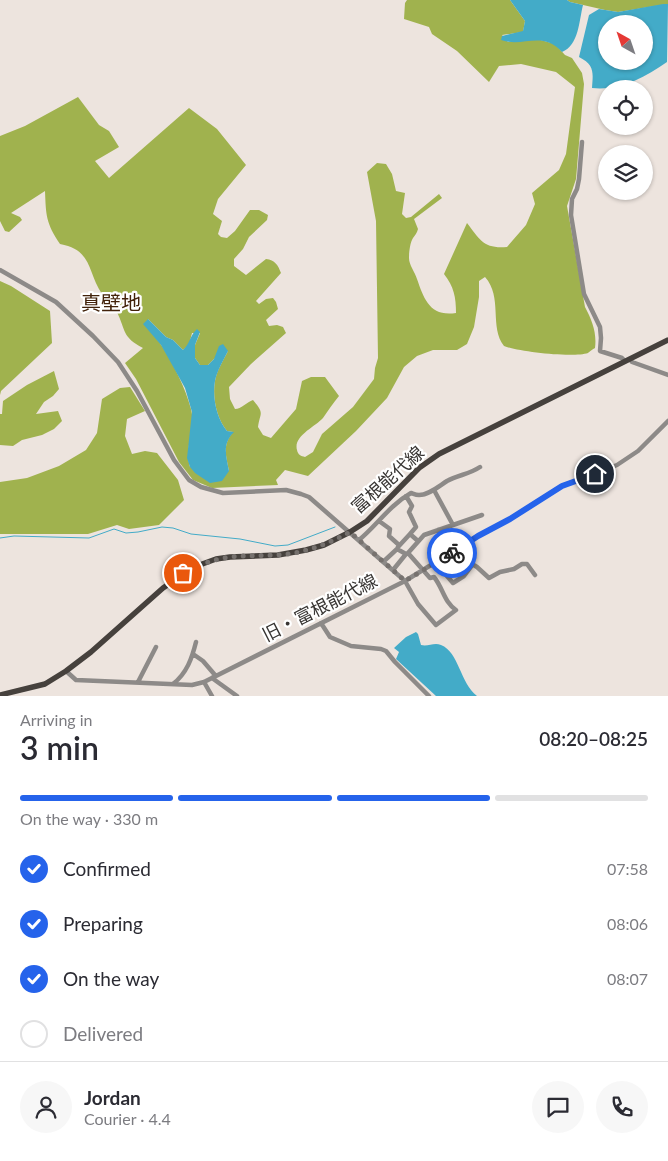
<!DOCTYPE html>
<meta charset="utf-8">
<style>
:root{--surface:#fff;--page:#f7f7f7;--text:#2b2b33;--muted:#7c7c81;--line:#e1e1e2;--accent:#2563eb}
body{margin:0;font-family:Lato,"Noto Sans JP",sans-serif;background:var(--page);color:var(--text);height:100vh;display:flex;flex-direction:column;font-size:19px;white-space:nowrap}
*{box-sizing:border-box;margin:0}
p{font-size:16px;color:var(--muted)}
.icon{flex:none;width:28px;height:28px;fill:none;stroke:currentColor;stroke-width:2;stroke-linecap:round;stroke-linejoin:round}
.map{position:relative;height:696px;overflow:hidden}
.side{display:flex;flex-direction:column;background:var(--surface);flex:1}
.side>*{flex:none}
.needle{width:32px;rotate:320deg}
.buttons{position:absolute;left:598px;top:15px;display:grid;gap:10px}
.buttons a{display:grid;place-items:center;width:55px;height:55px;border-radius:50%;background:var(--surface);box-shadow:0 1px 4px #0004;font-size:25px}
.pin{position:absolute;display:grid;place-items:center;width:42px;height:42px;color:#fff;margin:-21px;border:2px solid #fff;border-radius:50%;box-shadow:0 1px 5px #0007}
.courier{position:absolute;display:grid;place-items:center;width:50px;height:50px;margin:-25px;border:4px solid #2563eb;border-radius:50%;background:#fff;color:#222;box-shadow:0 1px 6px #0007}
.head em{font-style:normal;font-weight:600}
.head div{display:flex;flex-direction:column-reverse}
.head{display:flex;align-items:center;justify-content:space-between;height:85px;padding:0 20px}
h1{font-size:32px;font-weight:600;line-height:38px}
.bar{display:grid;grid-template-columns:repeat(4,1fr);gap:8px 5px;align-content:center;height:60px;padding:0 20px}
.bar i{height:6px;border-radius:4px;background:var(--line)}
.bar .on{background:var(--accent)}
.bar p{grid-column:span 4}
.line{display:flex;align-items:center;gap:12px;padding:0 20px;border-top:1px solid var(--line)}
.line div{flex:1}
.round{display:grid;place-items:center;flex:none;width:52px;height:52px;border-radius:26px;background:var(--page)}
ol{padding:0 20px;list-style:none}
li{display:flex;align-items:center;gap:15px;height:55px}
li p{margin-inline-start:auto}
li .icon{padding:5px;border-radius:50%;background:var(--accent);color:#fff;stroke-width:4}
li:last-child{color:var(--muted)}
li i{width:28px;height:28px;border:2px solid var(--line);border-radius:50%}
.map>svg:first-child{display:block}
</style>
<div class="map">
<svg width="668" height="696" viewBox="0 0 668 696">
<rect width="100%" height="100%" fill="#ede4de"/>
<path fill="#a0b24e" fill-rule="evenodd" d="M407,0h103l15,21 -2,11 -21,3 6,7 29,-3 18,5 10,11 7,3 10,15 2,11 -8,95 -9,27 18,101c7,13 12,26 10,41 -2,1 -6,4 -7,5 -15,5 -69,-1 -84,-7 -15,-19 -1,-49 -19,-69l-6,4v16l-5,30 -7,17 -10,6h-24l-16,6 -13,11 -17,31 -31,33 -48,45 -23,-6 -9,10 2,5 -66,3 -19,-8 -14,-18 -43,-83 -11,-16 18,-15c-21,-11 -17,-17 -26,-36 -4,-6 -11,-11 -15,-18 -15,-22 -9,-44 -42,-50 -14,-21 -14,-28 -15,-53l-34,22 9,4 2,3 -13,12 -4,-1 -5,-10v-85l25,-10 53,-29 21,28 10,6 10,16 -24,14 14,17 80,-70 28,21 29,36 -28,34 -5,15 9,7 -4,13 3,3 6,1 8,-7 15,-21h9l9,5 -1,5 -18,17 -6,12 -9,10v7l12,9 20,-16c9,1 12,6 15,14l-25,28 3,3 7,-5 7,-1 3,4 2,7 -12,11 3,6 8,-1 6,2 3,6 -35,31 -22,23 1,12 5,10c6,0 12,-7 18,-9 12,14 7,12 5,27l5,8 8,3 25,-29 6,-28 9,-4h14l14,19c-6,7 -11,15 -16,22 -8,9 -30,18 -26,32 1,5 4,6 8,7l8,-5 9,-18 31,-27 21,-28 1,-11 3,-10 -2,-137 -9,-49 10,-9 9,1 6,10 4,17 9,2 -3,21 4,4 5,-1 28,-23 3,4 -28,21 4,10c-1,4 -3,6 -5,9 -3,5 -4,14 -4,20 0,7 6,14 8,21 7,20 13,38 39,34 0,-16 -2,-26 -12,-39l23,-51c13,17 17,26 40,24l19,-22 9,-21 -3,-11 27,-23 7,-16 9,-67 -19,-15 -35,-8 -22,2 -10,16 -32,-31 -25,-17 -3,-7 -25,-8 1,-16zM148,319l18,18 7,3 10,10 6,-5 3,-12h8l-5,12v13l5,7h8l6,-6 14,-8c-5,10 -11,19 -13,30 -3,17 2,38 12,50l6,1c-11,13 -7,24 -4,39l-39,-4c-6,-20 6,-40 1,-58 -6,-22 -17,-44 -29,-63 -8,-12 -11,-11 -14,-27z
M567,0h101v4l-50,8 -13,-2 -35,-8z
M0,281l11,5 39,25 2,32 -51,48 -1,4z
M54,371l5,18 -6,7 -9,6 -8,12 22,-3 4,10 -8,8 -12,6 -20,5 -9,6 -13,-1v-31h2l1,-13 24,-16z
M130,387l15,24 -18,8 -2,17 7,18 13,-3 12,2 21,27 6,20 -25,25 -30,4 -12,-4 -29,9h-88v-52l27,-4 32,-12 27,-16 11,-17 5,-34 18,-11z"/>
<path fill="#43abc8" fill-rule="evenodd" d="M510,0h57l3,2 13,3c-4,16 -4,40 -21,47 -20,-22 -39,-4 -61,-12l1,-4 21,-5 2,-10z
M663,4h5l-1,58c-23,16 -48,29 -75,26 1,-15 3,-23 -13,-31l10,-42 10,-6 19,3zM606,24h38v37h-38z
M148,319l18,18 7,3 10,10c7,-6 7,-15 14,-21l3,3 -5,13v13l5,7h8l6,-6 5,-13 4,-2 5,7c-5,10 -11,20 -13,30 -3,17 2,38 12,50l7,1c-12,12 -8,23 -5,39l-7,10 -12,2 -15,-10 -5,-6 -3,-9 5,-46 -7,-24 -24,-43 -18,-21z
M416,632l2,2 3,11c7,2 13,-3 20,0 18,7 19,38 36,51h-41l-40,-37 3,-7 -5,-4 12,-11z"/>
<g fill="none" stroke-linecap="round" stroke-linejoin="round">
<path stroke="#43abc8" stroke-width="1" d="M0,538l14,-2 75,2 25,-9 12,4 12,-1 24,-5 11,1 18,6 49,5 35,7 13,-1 47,-18"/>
<path stroke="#8d8a88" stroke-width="4.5" d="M582,142l-3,37 -2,10 -5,10 -1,16 13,79 16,33 1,11 -1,13 22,7 3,3
M0,270l56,32 37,34 25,26 19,29 37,69 15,20 12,7 22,6 63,-3 15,4 8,3 96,84 13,23 18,21 20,-15c-12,-8 -13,-22 -22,-33l-4,1 -22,-25 -2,1 -9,-5 -14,13
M630,359l2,3 36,13
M434,490l19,35
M406,496l6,10 -3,6 7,15 -6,7
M379,521l11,8 -1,7 10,9
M438,530l23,27 16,10 12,11 11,-6 14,-3 8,-5h5l8,11
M359,540c18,-15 31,-35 52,-47 3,1 5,2 8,2 10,0 20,-9 28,-14 11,-6 23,-7 33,-14
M398,547l12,-13 8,7
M408,553l16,-18 58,-20
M435,562l18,21 11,-7 9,-12
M393,570l13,-16
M321,623l9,14 21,9 30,3 5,2 9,11 34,34
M193,654l10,7 12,14
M66,671l10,9 116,5 12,-3 201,-101 73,-45 32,-17 52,-33 55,-21 21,-14 30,-30
M212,678l25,18
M138,682l18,-35
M204,682l8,14
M173,684c14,-11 19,-26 23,-42"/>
<path stroke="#46413d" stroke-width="5.5" d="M0,695l45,-11 21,-13 25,-19 72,-64 31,-21 22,-8 14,-2 48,-2 28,-5 18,-5 26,-13 17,-11 52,-53 20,-14 229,-114"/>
</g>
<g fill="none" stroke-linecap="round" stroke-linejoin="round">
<path stroke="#77726f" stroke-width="5" stroke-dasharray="0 9" d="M183,573c15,-8 31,-14 47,-16 20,-2 39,-1 58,-3 22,-3 43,-12 62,-22l55,49 47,-28"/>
<path stroke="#2563eb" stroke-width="6" d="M452,553l26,-17 32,-17 52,-33 33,-12"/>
</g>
<g text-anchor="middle" stroke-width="4.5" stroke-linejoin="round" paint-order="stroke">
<g font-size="18" fill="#383533" stroke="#fff">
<text transform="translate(388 480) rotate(-42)" y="6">富根能代線</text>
<text transform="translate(320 608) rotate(-27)" y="6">旧・富根能代線</text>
</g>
<g font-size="20" fill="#42220a" stroke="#fff">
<text x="111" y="310">真壁地</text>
</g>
</g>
</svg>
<div class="buttons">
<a><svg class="needle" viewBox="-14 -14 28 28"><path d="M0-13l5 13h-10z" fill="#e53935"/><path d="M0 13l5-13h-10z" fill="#7c7c81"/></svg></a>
<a><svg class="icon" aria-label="locate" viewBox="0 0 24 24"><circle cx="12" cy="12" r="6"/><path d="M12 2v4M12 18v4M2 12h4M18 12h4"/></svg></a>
<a><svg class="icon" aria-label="layers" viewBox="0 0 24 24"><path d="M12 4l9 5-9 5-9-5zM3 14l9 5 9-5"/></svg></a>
</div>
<div class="pin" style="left:183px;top:573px;background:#ea580c"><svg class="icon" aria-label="bag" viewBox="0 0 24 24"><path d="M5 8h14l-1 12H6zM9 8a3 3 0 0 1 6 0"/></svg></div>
<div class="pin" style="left:595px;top:474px;background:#1f2937"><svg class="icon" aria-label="home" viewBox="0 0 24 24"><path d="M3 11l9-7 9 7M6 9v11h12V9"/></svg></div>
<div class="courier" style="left:452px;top:553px"><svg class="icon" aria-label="bike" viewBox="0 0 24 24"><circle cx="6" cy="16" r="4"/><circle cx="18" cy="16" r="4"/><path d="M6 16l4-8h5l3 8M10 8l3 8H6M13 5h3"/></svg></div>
</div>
<section class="side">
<div class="head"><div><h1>3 min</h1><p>Arriving in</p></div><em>08:20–08:25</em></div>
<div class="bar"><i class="on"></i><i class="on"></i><i class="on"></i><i></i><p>On the way · 330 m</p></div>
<ol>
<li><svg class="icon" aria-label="check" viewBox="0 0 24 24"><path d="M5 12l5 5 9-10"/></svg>Confirmed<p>07:58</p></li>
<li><svg class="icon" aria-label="check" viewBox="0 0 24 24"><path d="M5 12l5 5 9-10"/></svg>Preparing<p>08:06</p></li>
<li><svg class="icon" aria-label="check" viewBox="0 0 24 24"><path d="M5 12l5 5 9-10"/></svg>On the way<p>08:07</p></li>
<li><i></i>Delivered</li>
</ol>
<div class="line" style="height:90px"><a class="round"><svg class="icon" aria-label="person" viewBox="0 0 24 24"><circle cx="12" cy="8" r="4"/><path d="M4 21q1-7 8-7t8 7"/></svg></a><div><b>Jordan</b><p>Courier · 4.4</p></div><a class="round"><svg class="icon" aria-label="chat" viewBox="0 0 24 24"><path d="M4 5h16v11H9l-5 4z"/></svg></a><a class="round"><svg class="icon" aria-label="phone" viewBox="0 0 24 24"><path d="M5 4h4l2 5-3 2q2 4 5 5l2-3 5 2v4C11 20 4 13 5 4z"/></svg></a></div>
</section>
